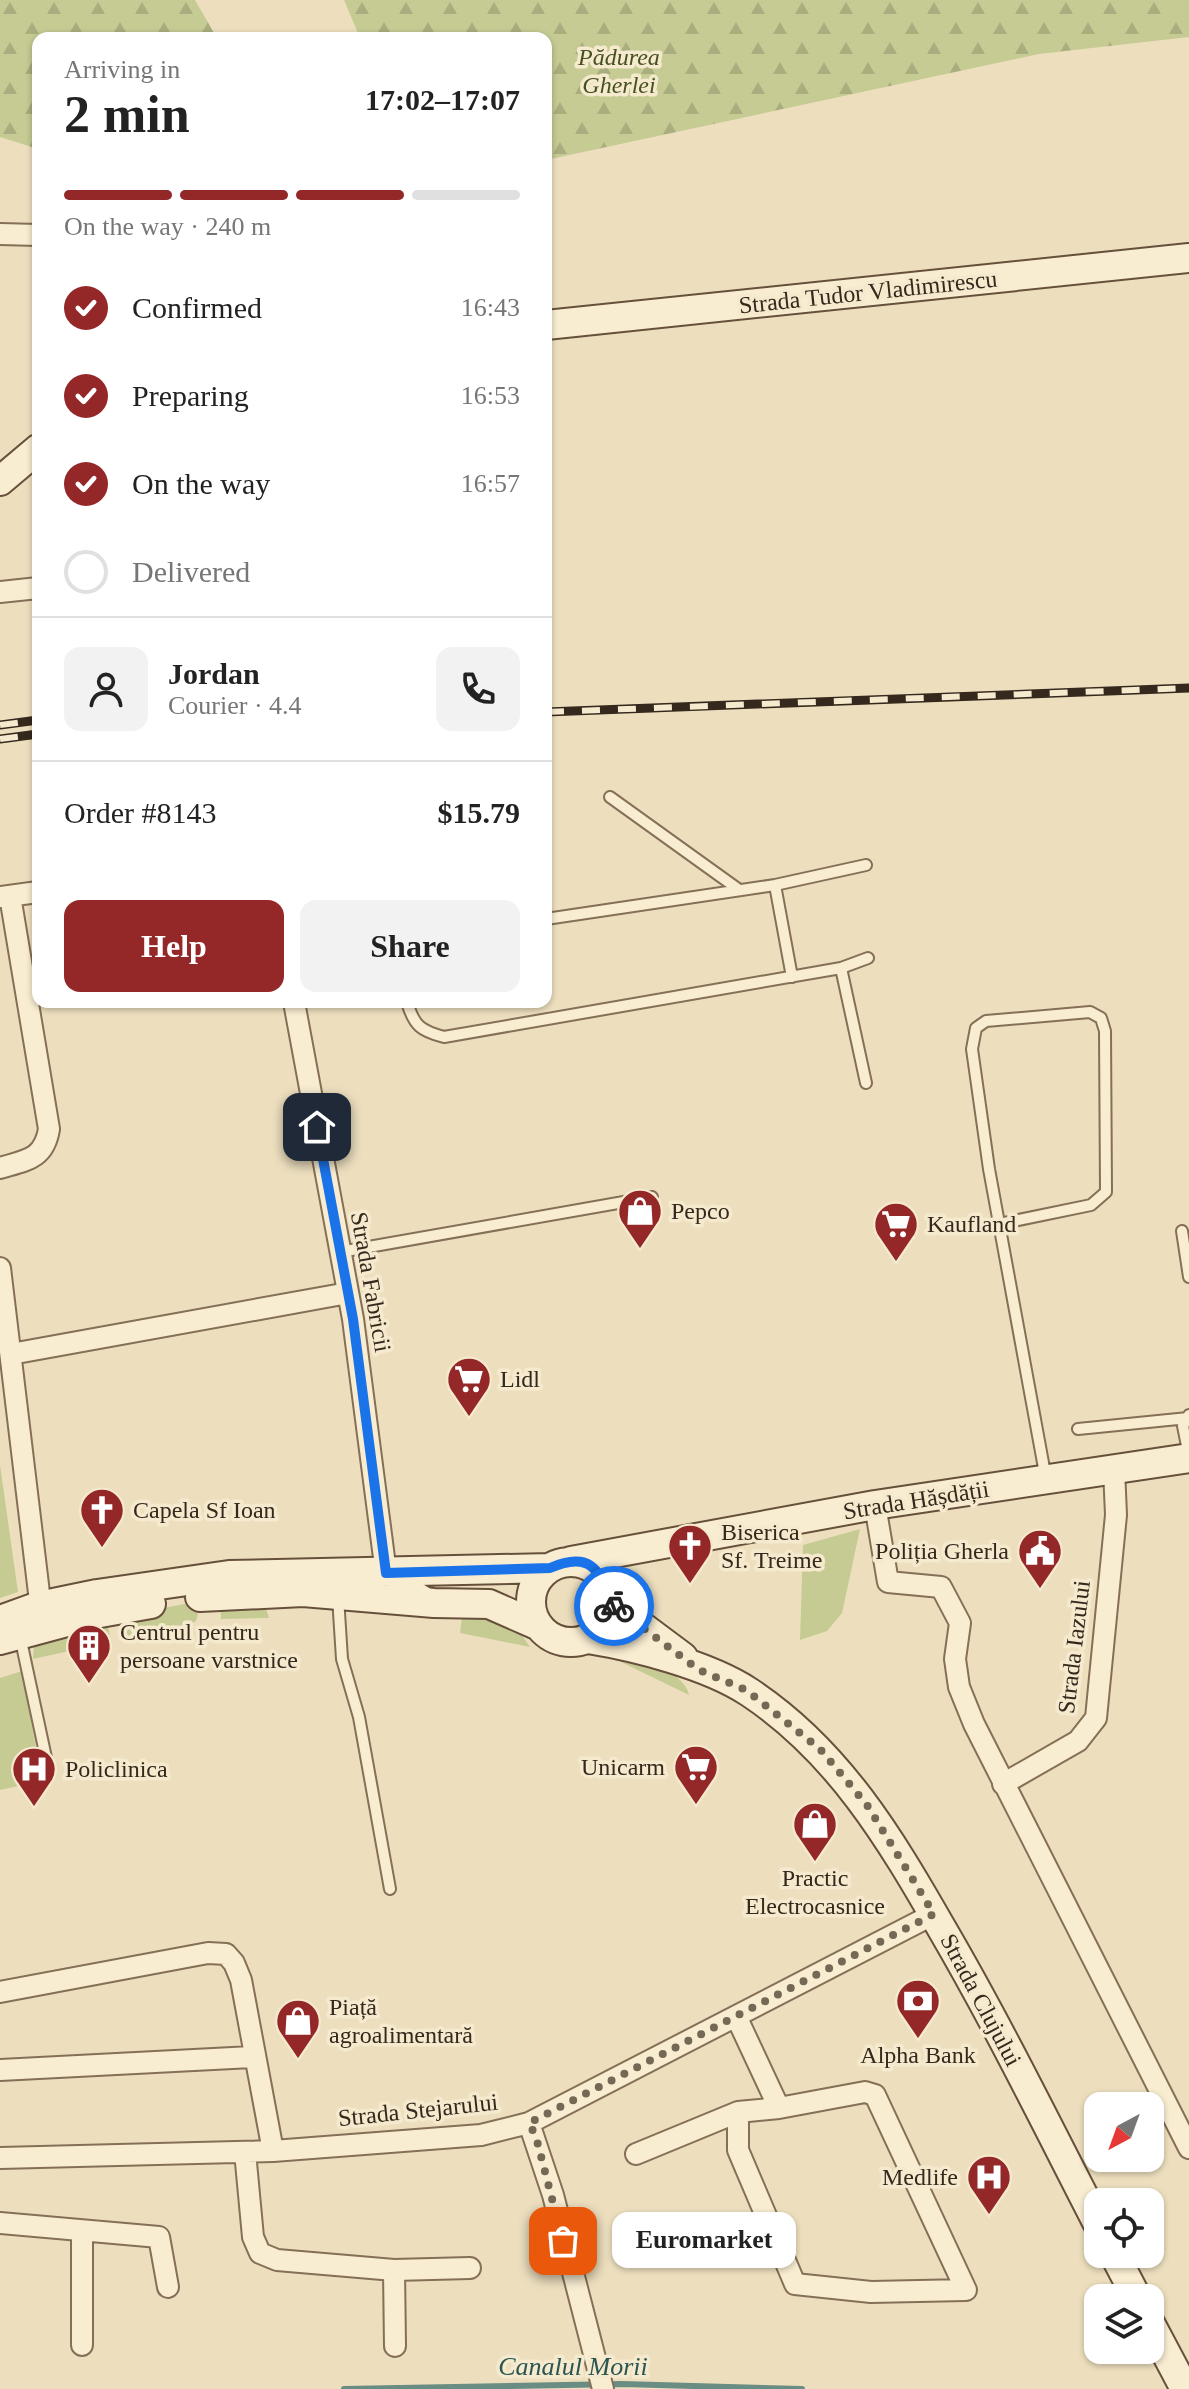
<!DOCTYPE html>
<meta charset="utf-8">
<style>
:root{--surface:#fff;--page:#f2f2f2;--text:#222;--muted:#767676;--line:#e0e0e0;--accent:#942829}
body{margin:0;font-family:"Times New Roman",serif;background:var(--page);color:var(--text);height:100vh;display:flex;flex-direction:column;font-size:30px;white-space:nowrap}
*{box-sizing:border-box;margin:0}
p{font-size:26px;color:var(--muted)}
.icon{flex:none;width:44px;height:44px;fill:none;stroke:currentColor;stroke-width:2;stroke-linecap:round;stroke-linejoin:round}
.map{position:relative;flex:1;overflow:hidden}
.side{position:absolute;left:32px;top:32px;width:520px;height:976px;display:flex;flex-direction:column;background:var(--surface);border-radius:16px;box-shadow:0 2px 6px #0004}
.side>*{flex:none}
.needle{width:52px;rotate:221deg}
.controls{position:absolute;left:1084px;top:2092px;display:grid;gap:16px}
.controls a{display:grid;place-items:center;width:80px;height:80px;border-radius:16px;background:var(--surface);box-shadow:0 2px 6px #0004;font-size:40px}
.pin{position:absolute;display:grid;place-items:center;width:68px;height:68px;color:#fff;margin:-34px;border-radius:16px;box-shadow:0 4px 12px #0006}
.courier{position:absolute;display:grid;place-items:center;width:80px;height:80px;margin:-40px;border:6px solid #1a73e8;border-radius:50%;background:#fff;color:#222;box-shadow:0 2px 10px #0007}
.bubble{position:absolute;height:56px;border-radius:16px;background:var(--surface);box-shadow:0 2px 6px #0004;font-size:26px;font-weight:800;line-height:56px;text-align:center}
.head em{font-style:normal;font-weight:800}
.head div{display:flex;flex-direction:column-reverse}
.head{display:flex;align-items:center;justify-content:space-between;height:136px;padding:0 32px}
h1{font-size:52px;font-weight:800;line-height:60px}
.bar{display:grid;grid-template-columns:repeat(4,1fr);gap:12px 8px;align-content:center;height:96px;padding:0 32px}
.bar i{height:10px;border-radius:6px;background:var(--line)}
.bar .on{background:var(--accent)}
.bar p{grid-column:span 4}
.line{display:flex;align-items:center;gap:20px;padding:0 32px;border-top:2px solid var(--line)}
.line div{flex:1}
.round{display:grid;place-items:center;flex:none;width:84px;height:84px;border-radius:16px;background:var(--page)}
ol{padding:0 32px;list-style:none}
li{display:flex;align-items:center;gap:24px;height:88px}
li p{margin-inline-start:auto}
li .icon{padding:8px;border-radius:50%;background:var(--accent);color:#fff;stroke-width:4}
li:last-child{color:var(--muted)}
li i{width:44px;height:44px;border:4px solid var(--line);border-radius:50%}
.primary-button{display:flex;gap:16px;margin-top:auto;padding:16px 32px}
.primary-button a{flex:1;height:92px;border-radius:16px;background:var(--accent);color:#fff;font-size:32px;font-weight:800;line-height:92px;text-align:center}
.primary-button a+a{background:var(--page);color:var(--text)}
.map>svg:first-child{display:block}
</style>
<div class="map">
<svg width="1189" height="2389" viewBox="0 0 1189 2389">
<defs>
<pattern id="forest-firs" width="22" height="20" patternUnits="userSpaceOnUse" patternTransform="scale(2)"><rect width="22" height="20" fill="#c5cb93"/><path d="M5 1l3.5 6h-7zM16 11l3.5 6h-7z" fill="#aaae7e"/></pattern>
</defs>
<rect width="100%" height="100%" fill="#eddfbe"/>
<path fill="#c5cb93" d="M0,1465l18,127 -18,6z
M860,1529l-18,84 -15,18 -27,9 3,-95z
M264,1602l5,16 -48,1 -1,-15z
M185,1604l13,10 -2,7 -10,6 -60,12 -1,-24z
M467,1613l45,8 18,26 -70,-14 2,-16z
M102,1619l7,11 1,12 -77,17 1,-16z
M621,1654c20,1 64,19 68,41l-76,-37z
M22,1671l20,110 -42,9v-112z"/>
<path fill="url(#forest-firs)" d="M0,0h195l22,38h-179v111l-38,-12z
M344,0h845v37l-150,17 -493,106v-122h-186z"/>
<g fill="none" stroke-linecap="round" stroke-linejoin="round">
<path stroke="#698c83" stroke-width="6" d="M344,2389l278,-5 180,5"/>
<g stroke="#856f57" stroke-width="14">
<path id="lane" d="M610,797l128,92
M775,885l17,92
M546,919l229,-34 91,-20
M841,968l25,115
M407,1002c7,24 14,29 37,35l397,-69 27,-10
M999,1224l92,-19 15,-13 -1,-161 -4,-13 -11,-6 -104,9 -10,7 -4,21 17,120 57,310
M1182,1231l7,46
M340,1252l312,-55
M1078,1429l110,-11
M1189,1456l-6,-30 6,-11
M338,1597l4,62 17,58 31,172
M20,1636l28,131"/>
</g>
<g stroke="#856f57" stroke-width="24">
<path id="street" d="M0,234l38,1
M0,592l38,-4
M0,897l38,-5
M294,1002l59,317 33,254 45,28
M0,1168c27,-8 44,-9 49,-39l-39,-233
M0,1268l42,350
M11,1354l337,-61
M875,1505l13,77 53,5 19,36 -5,36 4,28 15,37 215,424
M1003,1784l75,-43 18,-23 20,-203 -2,-46
M0,1992l208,-39 18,1 8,9 7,17 32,171
M736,2016l43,92 -41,4v38l57,134 76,8 95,-2 -91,-195 -10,-3 -86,16
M0,2070l252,-13
M529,2123l24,72 50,194
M245,2152l8,85 7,16 17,7 117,10 76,-2
M636,2154l102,-42
M0,2158l273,-7 208,-16 48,-12 405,-209
M0,2223l159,14 9,50
M82,2231v114
M394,2270l1,76"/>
</g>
<g stroke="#67503b" stroke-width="32">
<path id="secondary" d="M546,325l643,-67
M0,481l38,-32
M571,1561l304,-56 314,-47
M531 1602a40 40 0 1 1 80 0a40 40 0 1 1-80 0Z
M200,1597l103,-5 131,11 55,1 50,22
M612,1604l71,53
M0,1620l39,-14 58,-12 132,-19 321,-7
M588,1639c49,8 120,26 161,53 89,59 141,146 193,237 56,96 105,196 156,295
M0,1640l100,-27 51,-9
M1114,2254l23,44
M1150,2323l35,66"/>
</g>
<use href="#lane" stroke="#f8ecd1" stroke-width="10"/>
<use href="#street" stroke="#f8ecd1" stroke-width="20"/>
<use href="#secondary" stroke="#f8ecd1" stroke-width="28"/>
<g stroke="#35281c" stroke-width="9">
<path id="rail" d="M546,712l643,-24
M0,725l38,-5
M0,739l38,-5"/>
</g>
<use href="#rail" stroke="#f5e9ce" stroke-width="6" stroke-dasharray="18" stroke-linecap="butt"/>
</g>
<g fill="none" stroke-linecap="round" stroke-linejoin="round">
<path stroke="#756855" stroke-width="8" stroke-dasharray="0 14.4" d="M563,2241l-27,-104 -7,-14 405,-209 -67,-109 -47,-56 -74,-59 -47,-20 -85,-64"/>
<path stroke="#1a73e8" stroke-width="10" d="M317,1127l36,192 33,254 164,-5c44,-19 50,6 64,38"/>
</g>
<defs>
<g id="shop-pin" transform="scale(2.3)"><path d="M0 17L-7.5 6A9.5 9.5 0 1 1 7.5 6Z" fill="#942829" stroke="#f5e9ce"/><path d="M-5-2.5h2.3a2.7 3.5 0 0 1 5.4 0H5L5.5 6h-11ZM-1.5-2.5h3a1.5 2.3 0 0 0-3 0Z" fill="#fff"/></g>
<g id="supermarket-pin" transform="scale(2.3)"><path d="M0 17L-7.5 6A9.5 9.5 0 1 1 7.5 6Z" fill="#942829" stroke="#f5e9ce"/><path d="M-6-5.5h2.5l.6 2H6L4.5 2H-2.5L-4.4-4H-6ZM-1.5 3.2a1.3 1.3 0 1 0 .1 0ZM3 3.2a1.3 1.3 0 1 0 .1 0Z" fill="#fff"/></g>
<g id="church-pin" transform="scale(2.3)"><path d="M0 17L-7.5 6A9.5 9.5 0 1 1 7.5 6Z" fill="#942829" stroke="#f5e9ce"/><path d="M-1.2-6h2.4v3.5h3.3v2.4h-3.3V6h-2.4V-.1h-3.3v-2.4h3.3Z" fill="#fff"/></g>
<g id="civic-pin" transform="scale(2.3)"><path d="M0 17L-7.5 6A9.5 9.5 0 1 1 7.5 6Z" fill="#942829" stroke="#f5e9ce"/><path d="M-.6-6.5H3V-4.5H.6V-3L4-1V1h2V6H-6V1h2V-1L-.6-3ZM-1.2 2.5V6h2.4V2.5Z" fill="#fff"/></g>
<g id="building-pin" transform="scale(2.3)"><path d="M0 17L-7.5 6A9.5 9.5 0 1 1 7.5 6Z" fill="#942829" stroke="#f5e9ce"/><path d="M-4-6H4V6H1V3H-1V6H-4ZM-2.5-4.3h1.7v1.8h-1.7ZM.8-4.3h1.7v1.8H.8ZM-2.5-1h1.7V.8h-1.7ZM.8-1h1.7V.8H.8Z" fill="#fff"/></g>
<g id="hospital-pin" transform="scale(2.3)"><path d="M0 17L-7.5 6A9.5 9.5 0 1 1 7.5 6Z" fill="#942829" stroke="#f5e9ce"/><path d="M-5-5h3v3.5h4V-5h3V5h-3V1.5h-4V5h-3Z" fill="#fff"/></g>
<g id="bank-pin" transform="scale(2.3)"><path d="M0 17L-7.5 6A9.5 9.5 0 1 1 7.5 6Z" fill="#942829" stroke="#f5e9ce"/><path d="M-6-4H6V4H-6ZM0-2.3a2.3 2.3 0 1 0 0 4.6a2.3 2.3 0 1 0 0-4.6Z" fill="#fff"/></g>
</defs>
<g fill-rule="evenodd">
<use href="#shop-pin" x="640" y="1211"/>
<use href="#supermarket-pin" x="896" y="1224"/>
<use href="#supermarket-pin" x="469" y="1379"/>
<use href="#church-pin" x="102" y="1510"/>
<use href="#church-pin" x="690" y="1546"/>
<use href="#civic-pin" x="1040" y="1551"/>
<use href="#building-pin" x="89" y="1646"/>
<use href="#supermarket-pin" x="696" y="1767"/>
<use href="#hospital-pin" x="34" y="1769"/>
<use href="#shop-pin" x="815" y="1824"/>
<use href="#bank-pin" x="918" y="2001"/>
<use href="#shop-pin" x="298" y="2021"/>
<use href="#hospital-pin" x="989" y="2177"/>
</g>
<g text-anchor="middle" stroke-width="7" stroke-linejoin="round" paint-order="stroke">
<g font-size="24" font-style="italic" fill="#465122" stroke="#f5e9ce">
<text x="619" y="65">Pădurea<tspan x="619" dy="28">Gherlei</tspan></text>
</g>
<g font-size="24" fill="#35281c" stroke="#f5e9ce">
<text transform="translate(868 292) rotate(-6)" y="8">Strada Tudor Vladimirescu</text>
<text transform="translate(371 1282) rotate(80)" y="8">Strada Fabricii</text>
<text transform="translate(916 1500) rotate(-9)" y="8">Strada Hășdății</text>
<text transform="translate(1074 1647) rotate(-83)" y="8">Strada Iazului</text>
<text transform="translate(981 2000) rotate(62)" y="8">Strada Clujului</text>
<text transform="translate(418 2110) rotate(-6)" y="8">Strada Stejarului</text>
</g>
<g font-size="24" fill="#35281c" stroke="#f5e9ce" text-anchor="start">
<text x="671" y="1219">Pepco</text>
<text x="927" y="1232">Kaufland</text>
<text x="500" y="1387">Lidl</text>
<text x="133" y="1518">Capela Sf Ioan</text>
<text x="721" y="1540">Biserica<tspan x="721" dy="28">Sf. Treime</tspan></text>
<text x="1009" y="1559" text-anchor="end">Poliția Gherla</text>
<text x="120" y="1640">Centrul pentru<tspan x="120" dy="28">persoane varstnice</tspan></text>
<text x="665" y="1775" text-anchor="end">Unicarm</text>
<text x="65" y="1777">Policlinica</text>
<text x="815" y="1886" text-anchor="middle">Practic<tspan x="815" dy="28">Electrocasnice</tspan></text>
<text x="329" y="2015">Piață<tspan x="329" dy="28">agroalimentară</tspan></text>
<text x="918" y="2063" text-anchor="middle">Alpha Bank</text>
<text x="958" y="2185" text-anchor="end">Medlife</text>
</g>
<g font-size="26" font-style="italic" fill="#2b5551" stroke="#f5e9ce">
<text x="573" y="2375">Canalul Morii</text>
</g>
</g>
</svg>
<div class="controls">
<a><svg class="needle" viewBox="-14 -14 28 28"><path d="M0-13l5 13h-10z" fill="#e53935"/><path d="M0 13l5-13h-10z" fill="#767676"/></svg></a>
<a><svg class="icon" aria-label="locate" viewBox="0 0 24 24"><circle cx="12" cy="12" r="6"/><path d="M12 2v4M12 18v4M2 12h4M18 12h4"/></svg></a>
<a><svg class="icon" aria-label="layers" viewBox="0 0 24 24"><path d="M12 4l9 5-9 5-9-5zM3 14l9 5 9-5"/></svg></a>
</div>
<div class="pin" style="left:563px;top:2241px;background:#ea580c"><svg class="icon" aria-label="bag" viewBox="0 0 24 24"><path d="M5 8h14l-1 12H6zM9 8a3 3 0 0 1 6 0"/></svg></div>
<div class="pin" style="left:317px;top:1127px;background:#1f2937"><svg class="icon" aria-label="home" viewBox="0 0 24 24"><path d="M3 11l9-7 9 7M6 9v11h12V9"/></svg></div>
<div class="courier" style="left:614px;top:1606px"><svg class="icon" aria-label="bike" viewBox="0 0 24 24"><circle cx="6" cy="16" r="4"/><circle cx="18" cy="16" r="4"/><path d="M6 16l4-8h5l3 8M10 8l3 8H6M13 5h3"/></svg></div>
<div class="bubble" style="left:612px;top:2212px;width:184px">Euromarket</div>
<section class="side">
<div class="head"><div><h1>2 min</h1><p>Arriving in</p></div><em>17:02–17:07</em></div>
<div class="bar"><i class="on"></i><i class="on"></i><i class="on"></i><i></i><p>On the way · 240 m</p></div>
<ol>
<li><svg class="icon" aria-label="check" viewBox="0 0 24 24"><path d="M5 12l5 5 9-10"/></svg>Confirmed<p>16:43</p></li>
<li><svg class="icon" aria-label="check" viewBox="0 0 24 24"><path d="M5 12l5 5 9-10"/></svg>Preparing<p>16:53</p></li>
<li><svg class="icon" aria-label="check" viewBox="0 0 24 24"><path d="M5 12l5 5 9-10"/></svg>On the way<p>16:57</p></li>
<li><i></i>Delivered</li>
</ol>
<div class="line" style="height:144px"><a class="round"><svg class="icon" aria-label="person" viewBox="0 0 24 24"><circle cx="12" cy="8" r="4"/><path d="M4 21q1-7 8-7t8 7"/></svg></a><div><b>Jordan</b><p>Courier · 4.4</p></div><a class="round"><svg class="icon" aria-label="phone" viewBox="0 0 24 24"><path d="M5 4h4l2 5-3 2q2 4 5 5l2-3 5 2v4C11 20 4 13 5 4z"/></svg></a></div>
<div class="line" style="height:104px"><div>Order #8143</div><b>$15.79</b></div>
<div class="primary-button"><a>Help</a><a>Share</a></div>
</section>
</div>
